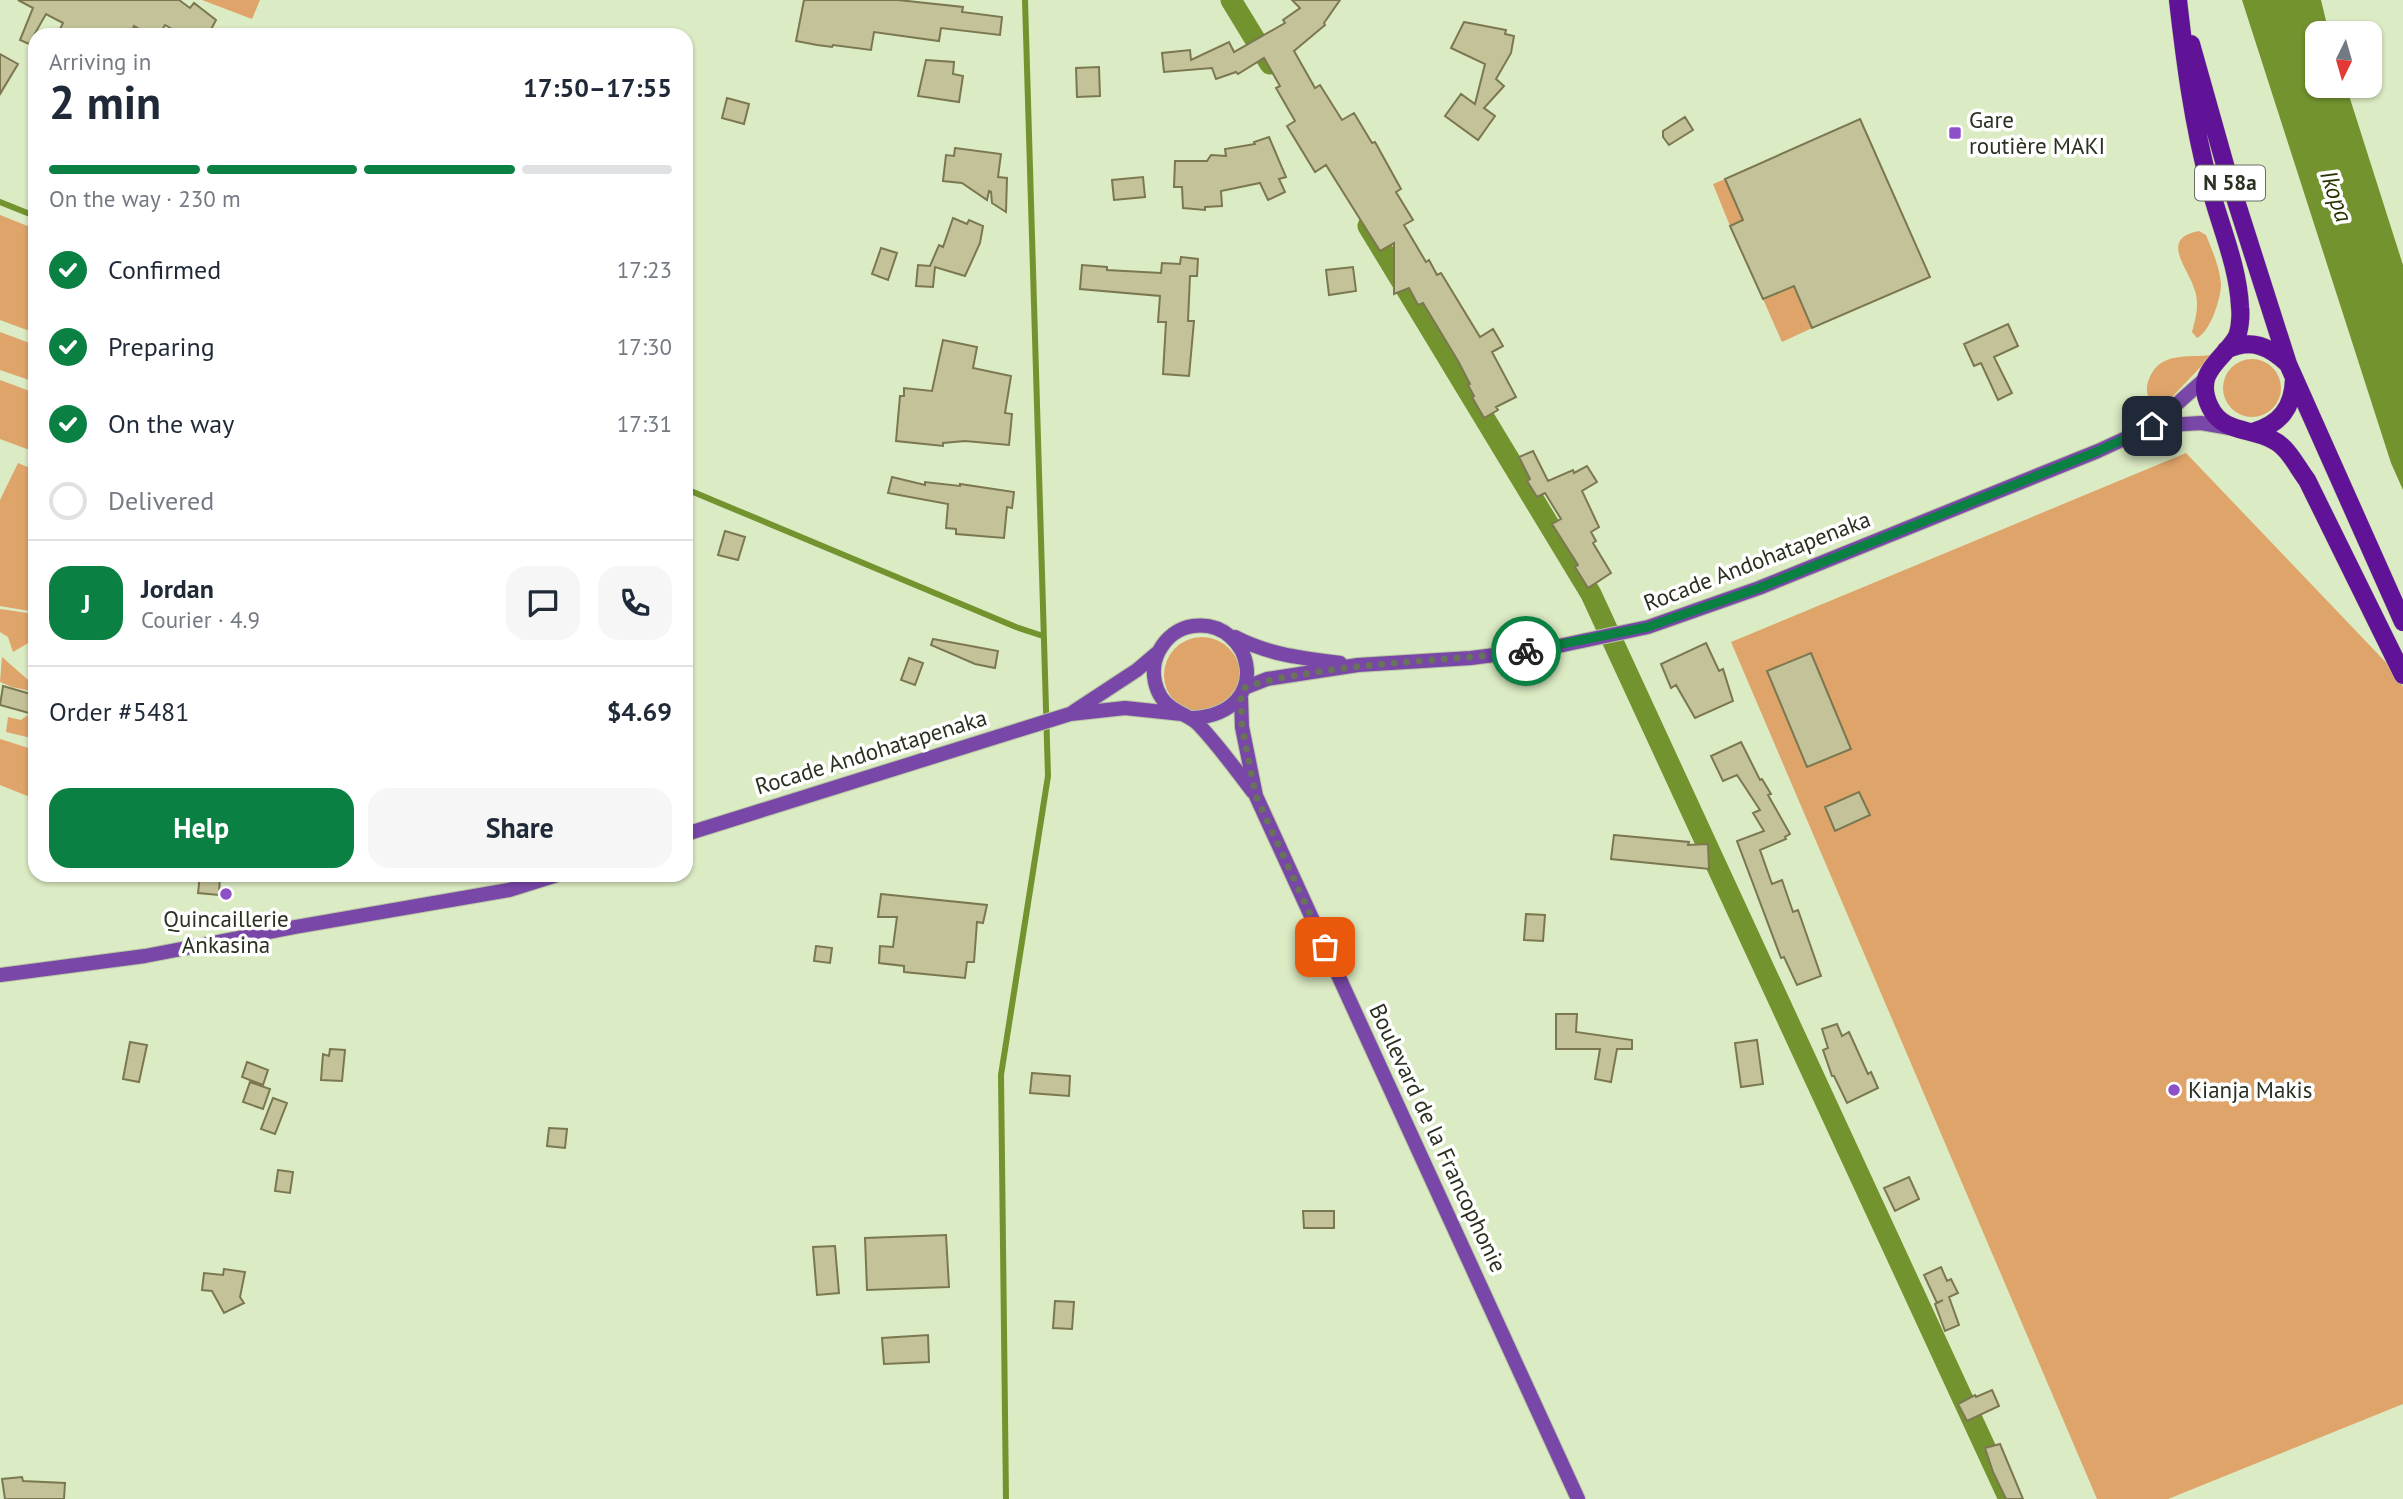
<!DOCTYPE html>
<meta charset="utf-8">
<style>
:root{--surface:#fff;--page:#f6f6f7;--text:#1f2937;--muted:#747a83;--line:#e0e1e3;--accent:#0b8043}
body{margin:0;font-family:"PT Sans",sans-serif;background:var(--page);color:var(--text);height:100vh;display:flex;flex-direction:column;font-size:26px;white-space:nowrap}
*{box-sizing:border-box;margin:0}
p{font-size:23px;color:var(--muted)}
.icon{flex:none;width:38px;height:38px;fill:none;stroke:currentColor;stroke-width:2;stroke-linecap:round;stroke-linejoin:round}
.map{position:relative;flex:1;overflow:hidden}
.details{position:absolute;left:28px;top:28px;width:665px;height:854px;display:flex;flex-direction:column;background:var(--surface);border-radius:21px;box-shadow:0 2px 5px #0004}
.details>*{flex:none}
.needle{width:46px;rotate:185deg}
.buttons{position:absolute;left:2305px;top:21px;display:grid;gap:14px}
.buttons a{display:grid;place-items:center;width:77px;height:77px;border-radius:14px;background:var(--surface);box-shadow:0 2px 5px #0004;font-size:35px}
.pin{position:absolute;display:grid;place-items:center;width:60px;height:60px;color:#fff;margin:-30px;border-radius:14px;box-shadow:0 4px 10px #0006}
.courier{position:absolute;display:grid;place-items:center;width:70px;height:70px;margin:-35px;border:5px solid #0b8043;border-radius:50%;background:#fff;color:#222;box-shadow:0 2px 9px #0007}
.overview em{font-style:normal;font-weight:600}
.overview div{display:flex;flex-direction:column-reverse}
.overview{display:flex;align-items:center;justify-content:space-between;height:119px;padding:0 21px}
h1{font-size:46px;font-weight:600;line-height:52px}
.bar{display:grid;grid-template-columns:repeat(4,1fr);gap:10px 7px;align-content:center;height:84px;padding:0 21px}
.bar i{height:9px;border-radius:5px;background:var(--line)}
.bar .active{background:var(--accent)}
.bar p{grid-column:span 4}
.line{display:flex;align-items:center;gap:18px;padding:0 21px;border-top:2px solid var(--line)}
.line div{flex:1}
.round{display:grid;place-items:center;flex:none;width:74px;height:74px;border-radius:21px;background:var(--page)}
ol{padding:0 21px;list-style:none}
li{display:flex;align-items:center;gap:21px;height:77px}
li p{margin-inline-start:auto}
li .icon{padding:7px;border-radius:50%;background:var(--accent);color:#fff;stroke-width:4}
li:last-child{color:var(--muted)}
li i{width:38px;height:38px;border:4px solid var(--line);border-radius:50%}
.button{display:flex;gap:14px;margin-top:auto;padding:14px 21px}
.button a{flex:1;height:80px;border-radius:21px;background:var(--accent);color:#fff;font-size:28px;font-weight:600;line-height:80px;text-align:center}
.button a+a{background:var(--page);color:var(--text)}
.map>svg:first-child{display:block}
</style>
<div class="map">
<svg width="2403" height="1499" viewBox="0 0 2403 1499">
<rect width="100%" height="100%" fill="#dbebc3"/>
<path fill="#dfa469" d="M202,0h58l-8,19z
M1725,179l18,41 -13,6 -17,-42z
M0,215l35,14v104l-35,-13z
M2199,231l7,4c6,15 14,33 15,49 0,15 -11,48 -24,54l-5,-6c4,-15 8,-28 2,-44 -6,-20 -35,-50 5,-57z
M1794,286l18,42 -30,14 -19,-43z
M0,332l35,13v37l-35,-12z
M2212,355l-41,43 -12,5 -9,-3c-4,-8 -4,-13 -1,-21 11,-28 38,-21 63,-24z
M2223 388a29 29 0 1 1 58 0a29 29 0 1 1-58 0Z
M0,380l35,13v59l-35,-13z
M2186,453l212,222 5,12v717l-235,95h-71l-366,-857z
M18,463l17,7v142l-35,-6v-106z
M0,609l35,5v25l-22,13 -5,-15 -8,-5z
M1164 675a38 38 0 1 1 76 0a38 38 0 1 1-76 0Z
M2,657l33,29v6l-23,-5 -12,-5z
M35,703v36l-29,-7 2,-15 13,3 11,-8z
M0,739l35,11v49l-35,-14z"/>
<path fill="#73932f" d="M2242,0h79l8,33h-12v53h29l57,179v225l-12,-27z"/>
<g fill="none" stroke-linecap="round" stroke-linejoin="round">
<path stroke="#73932f" stroke-width="6" d="M0,202l35,14
M686,489l330,138 27,9
M1006,1499l-5,-424 47,-299 -23,-776"/>
<path stroke="#73932f" stroke-width="21" d="M1231,0l39,64
M1368,226l223,368 418,905"/>
</g>
<path fill="#c4c298" stroke="#7b7851" stroke-width="2" d="M18,0h161l11,8 4,-5 22,17 -8,15h-25l-18,-10 -6,10h-9l-16,-9 -4,9h-73l6,-12 -17,-9 -17,30 -9,-4 13,-32z
M804,0h94l65,7 -1,5 40,5 -2,18 -59,-7 -2,13 -65,-9 -3,18 -38,-5 -1,2 -15,-2 -21,-4z
M1292,0h48l-16,23 1,2 -31,26 21,37 5,-3 22,35 12,-7 18,30 3,-1 26,47 -5,3 17,28 -9,5 22,37 3,-2 8,15 4,-2 39,64 13,-8 10,17 -11,6 24,45 -20,10 2,3 -14,8 -12,-21 2,-1 -6,-11 2,-1 -12,-23 -35,-58 -5,2 -9,-17 -15,6v-51l-14,8 -54,-86 -11,7 -28,-46 8,-5 -19,-33 4,-2 -16,-28 -26,16 -2,-2 -20,7 -4,-11 -48,4 -2,-19 28,-3 1,10 38,-18 5,10 51,-29 -2,-3 17,-12z
M1464,22l42,8 -1,4 9,2 -3,17 -15,26 8,7 -20,22 11,8 -17,24 -33,-24 16,-22 14,10 10,-40 -34,-16z
M0,54l18,10 -18,30z
M926,60l28,2 -1,12 10,2 -4,26 -41,-6z
M1099,67l1,29 -23,1 -1,-29z
M727,98l22,6 -5,20 -22,-6z
M1685,117l8,13 -24,15 -6,-8v-6z
M1860,119l70,158 -118,51 -18,-42 -31,13 -33,-73 13,-6 -18,-41z
M1269,137l17,40 -7,2 6,13 -17,8 -8,-17 -39,8 1,15 -17,1v3l-22,-2 -1,-21h-8l1,-26h32l4,-6 15,1 -1,-7 30,-5 -1,-2z
M955,148l46,6 -3,23 9,1 -1,34 -14,-9 -1,-11 -2,-1 -2,9 -25,-17 -19,-2 3,-26 8,1z
M1143,177l2,20 -31,3 -2,-20z
M953,218l14,6 2,-4 14,6 -3,17 -15,33 -30,-9 -2,20 -17,-1 2,-21 12,1 9,-21 4,2z
M881,248l16,5 -9,27 -16,-6z
M1181,257l17,2 -1,17h-7l-2,45h6l-5,55 -26,-2 3,-52h-8l2,-26 -80,-7 2,-24 25,2v3l54,3 1,-10 18,1z
M1353,267l3,24 -27,4 -3,-25z
M2008,324l10,22 -24,11 18,36 -14,7 -17,-37 -7,3 -10,-22z
M943,340l34,7 -4,21 38,8 -6,37 7,1 -3,31 -44,-4 -22,2v3l-47,-5 4,-45h4v-8l28,3z
M1533,451l15,30 25,-11 1,3 13,-7 10,16 -15,9 17,36 -8,5 5,9 -3,2 18,30 -23,15 -13,-21 3,-2 -26,-41 9,-5 -16,-26 -8,4 -10,-16 3,-2 -11,-22z
M892,477l33,8v-3l35,4v-2l54,8 -2,16 -5,-1 -3,31 -48,-4v-5l-10,-1 2,-24 -60,-11z
M725,531l20,6 -7,23 -20,-5z
M933,639l65,12 -3,17 -20,-4 -44,-19z
M1706,643l13,28 4,-2 10,32 -38,17 -19,-33 -5,3 -10,-24z
M1811,653l40,96 -44,18 -40,-96z
M909,658l14,5 -8,22 -14,-5z
M3,686l31,9 -5,18 -29,-8z
M1741,742l19,38 2,-1 9,15 -3,1 22,39 -5,3 1,2 -26,11 12,34 10,-4 11,32 5,-2 23,66 -24,9 -13,-28 -3,1 -44,-117 27,-10 -11,-18 7,-3 -23,-35 -14,6 -12,-25z
M1859,792l11,23 -35,16 -10,-24z
M1614,835l75,7 -1,3 20,-1 1,25 -98,-10z
M200,875h20l-1,20 -21,-2z
M881,894l106,11 -4,18 -6,-1 -3,40h-7l-2,16 -61,-6v-6l-25,-3 1,-17 13,1 4,-30h-19z
M1526,914l19,1 -2,26 -19,-1z
M816,946l16,2 -2,15 -16,-2z
M1556,1014h21l-1,18 56,8v9h-15l-6,33 -16,-3 5,-30h-44z
M1837,1024l5,12 7,-4 19,42 3,-2 7,16 -31,15 -13,-27h-2l-9,-26 5,-2 -6,-19z
M1757,1040l6,44 -22,3 -6,-44z
M130,1042l17,3 -8,37 -16,-3z
M330,1049l15,1 -3,31 -21,-1 2,-26 6,2z
M247,1062l21,8 -5,15 -21,-8z
M1032,1073l38,3 -1,20 -39,-3z
M250,1082l20,7 -7,20 -20,-7z
M273,1098l14,5 -12,31 -14,-5z
M549,1128l18,1 -2,19 -18,-2z
M278,1170l15,2 -3,21 -15,-2z
M1909,1177l10,22 -24,12 -11,-23z
M1303,1211h31v17h-30z
M946,1235l3,52 -82,3 -2,-52z
M835,1246l4,47 -22,2 -4,-48z
M1941,1267l6,14 4,-2 7,14 -9,4 10,28 -14,6 -10,-27 8,-4 -6,3 -13,-28z
M224,1269l21,3 -5,25 4,6 -20,10 -12,-22 -10,-1 2,-17 19,2z
M1055,1301l19,1 -2,27 -19,-1z
M928,1335l1,27 -45,2 -2,-26z
M1992,1390l7,16 -32,15 -9,-17 17,-9 1,2z
M2000,1444l23,55h-17l-13,-27 -8,-24z
M22,1477l1,4 42,2 -1,16h-59l-3,-20z"/>
<g fill="none" stroke-linecap="round" stroke-linejoin="round">
<g stroke="#b8c6a3" stroke-width="16">
<path id="secondary" d="M2152,426l49,-3 29,5
M1235,637c35,18 66,21 105,26
M1244,688l23,-9 91,-14 113,-7 78,-10 99,-21 111,-39 339,-137 54,-25 54,-48
M1241,698l1,29 14,69 322,703
M1073,712l64,-42 20,-17
M1193,718c83,-5 60,-100 0,-92 -15,2 -27,12 -34,25 -10,19 -5,45 13,57 10,7 20,9 27,17 20,21 37,45 54,67
M686,834l384,-120 55,-6 57,6
M0,975l145,-19 150,-29 214,-37 48,-15"/>
</g>
<g stroke="#b8c6a3" stroke-width="19">
<path id="primary" d="M2178,0c7,62 15,123 31,183 10,41 29,81 31,124 1,8 0,24 -4,31 -14,23 -43,34 -26,69 12,26 41,21 63,33 15,7 24,27 34,40l96,195
M2191,44l38,135 59,185 115,258
M2226,350c25,-12 43,-4 62,14
M2253,432c27,-8 40,-24 41,-53"/>
</g>
<use href="#secondary" stroke="#7947a8" stroke-width="14"/>
<use href="#primary" stroke="#601396" stroke-width="18"/>
</g>
<g fill="none" stroke-linecap="round" stroke-linejoin="round">
<path stroke="#69725a" stroke-width="7" stroke-dasharray="0 12.6" d="M1325,947l-69,-151 -14,-69 -1,-29 3,-10c24,-9 48,-12 73,-16 70,-11 140,-12 209,-21"/>
<path stroke="#0b8043" stroke-width="9" d="M1526,651l122,-24 22,-8 89,-31 339,-137 54,-25"/>
</g>
<g fill="#8e50c7" stroke="#fff" stroke-width="2.5">
<rect x="1948" y="126" width="14" height="14" rx="3.5"/>
<circle cx="226" cy="894" r="7"/>
<circle cx="2174" cy="1090" r="7"/>
</g>
<g text-anchor="middle" stroke-width="7" stroke-linejoin="round" paint-order="stroke">
<rect fill="#fff" stroke="#6b6f64" stroke-width="2" x="2195" y="165.5" width="70" height="35" rx="5"/>
<g font-size="21" font-weight="bold" fill="#2b3121">
<text x="2230" y="190">N 58a</text>
</g>
<g font-size="23" fill="#2b3121" stroke="#fff" text-anchor="start">
<text x="1969" y="128">Gare<tspan x="1969" dy="26">routière MAKI</tspan></text>
<text x="226" y="927" text-anchor="middle">Quincaillerie<tspan x="226" dy="26">Ankasina</tspan></text>
<text x="2188" y="1098">Kianja Makis</text>
</g>
<g font-size="23" fill="#2b3121" stroke="#fff">
<text transform="translate(1757 561) rotate(-21)" y="8">Rocade Andohatapenaka</text>
<text transform="translate(871 752) rotate(-17)" y="8">Rocade Andohatapenaka</text>
<text transform="translate(1438 1138) rotate(65)" y="8">Boulevard de la Francophonie</text>
</g>
<g font-size="24" font-style="italic" fill="#273600" stroke="#fff">
<text transform="translate(2336 196) rotate(71)" y="8">Ikopa</text>
</g>
</g>
</svg>
<div class="buttons">
<a><svg class="needle" viewBox="-14 -14 28 28"><path d="M0-13l5 13h-10z" fill="#e53935"/><path d="M0 13l5-13h-10z" fill="#747a83"/></svg></a>
</div>
<div class="pin" style="left:1325px;top:947px;background:#ea580c"><svg class="icon" aria-label="bag" viewBox="0 0 24 24"><path d="M5 8h14l-1 12H6zM9 8a3 3 0 0 1 6 0"/></svg></div>
<div class="pin" style="left:2152px;top:426px;background:#1f2937"><svg class="icon" aria-label="home" viewBox="0 0 24 24"><path d="M3 11l9-7 9 7M6 9v11h12V9"/></svg></div>
<div class="courier" style="left:1526px;top:651px"><svg class="icon" aria-label="bike" viewBox="0 0 24 24"><circle cx="6" cy="16" r="4"/><circle cx="18" cy="16" r="4"/><path d="M6 16l4-8h5l3 8M10 8l3 8H6M13 5h3"/></svg></div>
<section class="details">
<div class="overview"><div><h1>2 min</h1><p>Arriving in</p></div><em>17:50–17:55</em></div>
<div class="bar"><i class="active"></i><i class="active"></i><i class="active"></i><i></i><p>On the way · 230 m</p></div>
<ol>
<li><svg class="icon" aria-label="check" viewBox="0 0 24 24"><path d="M5 12l5 5 9-10"/></svg>Confirmed<p>17:23</p></li>
<li><svg class="icon" aria-label="check" viewBox="0 0 24 24"><path d="M5 12l5 5 9-10"/></svg>Preparing<p>17:30</p></li>
<li><svg class="icon" aria-label="check" viewBox="0 0 24 24"><path d="M5 12l5 5 9-10"/></svg>On the way<p>17:31</p></li>
<li><i></i>Delivered</li>
</ol>
<div class="line" style="height:126px"><b class="round" style="background:var(--accent);color:#fff">J</b><div><b>Jordan</b><p>Courier · 4.9</p></div><a class="round"><svg class="icon" aria-label="chat" viewBox="0 0 24 24"><path d="M4 5h16v11H9l-5 4z"/></svg></a><a class="round"><svg class="icon" aria-label="phone" viewBox="0 0 24 24"><path d="M5 4h4l2 5-3 2q2 4 5 5l2-3 5 2v4C11 20 4 13 5 4z"/></svg></a></div>
<div class="line" style="height:91px"><div>Order #5481</div><b>$4.69</b></div>
<div class="button"><a>Help</a><a>Share</a></div>
</section>
</div>
